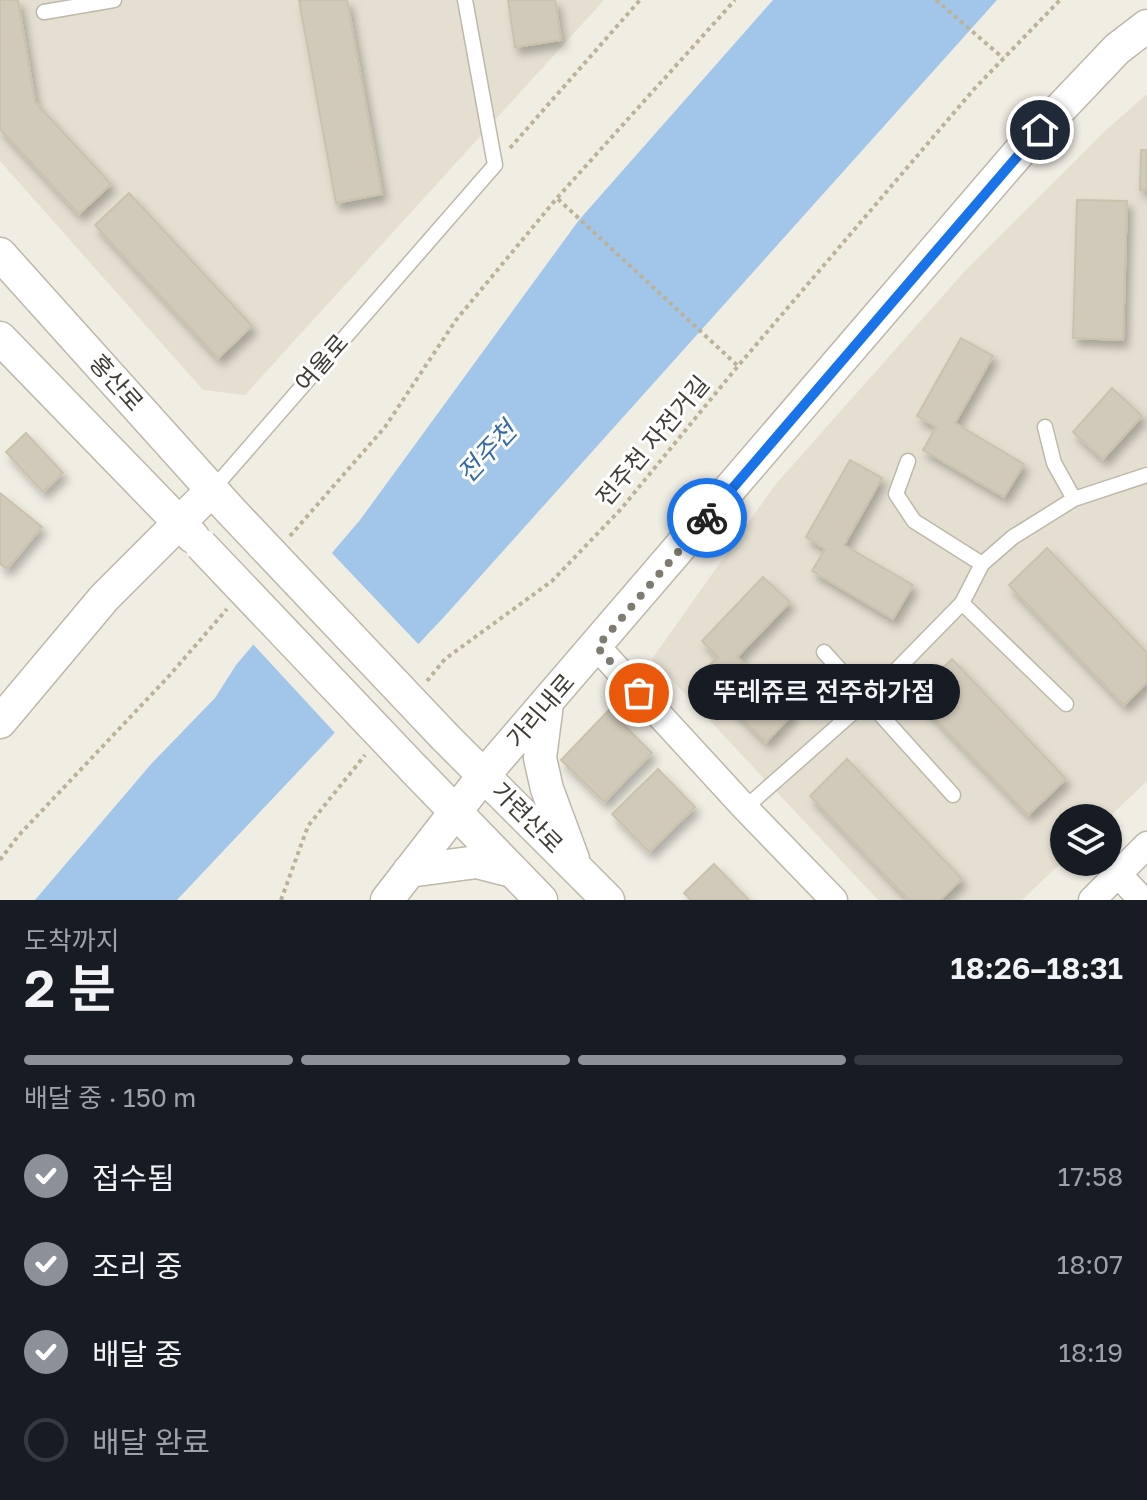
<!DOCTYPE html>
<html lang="ko">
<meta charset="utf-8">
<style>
:root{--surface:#171b24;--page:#242831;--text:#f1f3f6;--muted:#9ea1a6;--line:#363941;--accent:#8c9099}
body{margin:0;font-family:"Golos Text","Noto Sans KR",sans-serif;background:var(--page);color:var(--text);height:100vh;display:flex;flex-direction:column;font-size:30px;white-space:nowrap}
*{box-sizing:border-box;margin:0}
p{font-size:26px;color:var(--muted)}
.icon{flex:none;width:44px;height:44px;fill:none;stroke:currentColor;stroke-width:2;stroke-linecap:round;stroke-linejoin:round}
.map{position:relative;height:900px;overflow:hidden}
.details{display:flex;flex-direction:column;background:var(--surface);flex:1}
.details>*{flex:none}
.fabs{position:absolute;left:1050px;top:804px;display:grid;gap:16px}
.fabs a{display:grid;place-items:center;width:72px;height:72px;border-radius:50%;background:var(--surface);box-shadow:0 2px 6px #0004;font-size:40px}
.pin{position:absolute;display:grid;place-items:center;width:68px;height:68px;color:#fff;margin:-34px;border:4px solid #fff;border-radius:50%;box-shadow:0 2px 8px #0007}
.courier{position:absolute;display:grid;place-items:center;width:80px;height:80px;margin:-40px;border:6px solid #1a73e8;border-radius:50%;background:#fff;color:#222;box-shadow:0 2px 10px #0007}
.bubble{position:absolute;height:56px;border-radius:28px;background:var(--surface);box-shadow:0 2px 6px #0004;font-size:26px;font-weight:600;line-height:56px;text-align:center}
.headline em{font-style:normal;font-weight:600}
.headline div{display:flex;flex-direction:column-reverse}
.headline{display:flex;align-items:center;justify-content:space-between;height:136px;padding:0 24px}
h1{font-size:52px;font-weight:600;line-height:60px}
.bar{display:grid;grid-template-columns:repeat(4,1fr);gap:12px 8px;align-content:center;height:96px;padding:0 24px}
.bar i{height:10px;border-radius:6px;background:var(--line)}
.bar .on{background:var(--accent)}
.bar p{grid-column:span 4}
ol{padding:0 24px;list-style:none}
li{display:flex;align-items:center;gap:24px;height:88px}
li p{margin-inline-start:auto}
li .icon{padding:8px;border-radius:50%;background:var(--accent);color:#fff;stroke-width:4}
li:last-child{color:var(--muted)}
li i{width:44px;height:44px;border:4px solid var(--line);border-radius:50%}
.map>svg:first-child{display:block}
</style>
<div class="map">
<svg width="1147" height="900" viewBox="0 0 1147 900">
<defs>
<filter id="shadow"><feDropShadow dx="4.5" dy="7" stdDeviation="4" flood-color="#0004"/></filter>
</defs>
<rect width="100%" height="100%" fill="#f0ede3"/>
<path fill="#e4dfd1" d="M0,0h604l-359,395 -42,-5 -203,-229z
M1147,94v687l-39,37h-44v42l-42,40h-144l-226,-241 123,-174 190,-214 140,-140z"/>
<path fill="#a2c6ea" d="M773,0h224l-554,618 -266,282h-142l117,-137 63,-65 21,-33 124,-145 219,-300z"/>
<path fill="#f0ede3" d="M329,550l92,97 -84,88 -86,-93z"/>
<path fill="#d1c9b9" stroke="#cbc2ad" stroke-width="2" filter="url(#shadow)" d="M0,0h18l17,102 76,82 -32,30 -79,-85z
M299,0h48l35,194 -46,9z
M508,0h47l6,40 -46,7z
M1141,150h6v40h-7z
M129,193l123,133 -34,32 -123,-133z
M1077,200l50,1 -4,139 -50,-2z
M961,338l32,18 -38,67 69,41 -20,33 -81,-47 13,-23 -19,-11z
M1112,388l30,28 -39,43 -30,-27z
M26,433l37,40 -20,19 -37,-40z
M850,460l32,18 -38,67 69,40 -20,34 -81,-48 13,-22 -19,-12z
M0,493l42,34 -35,42 -7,-5z
M1047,548l100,105v29l-23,23 -115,-120z
M763,577l27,25 -53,55 56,57 -27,28 -67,-67 19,-18 -16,-16z
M952,659l114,120 -38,36 -115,-119z
M609,710l43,43 -48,49 -43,-42z
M847,759l115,120 -22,21h-31l-99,-104z
M658,769l37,38 -46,45 -37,-38z
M714,864l35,36h-58l-7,-7z"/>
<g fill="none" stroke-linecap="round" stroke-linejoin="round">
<g stroke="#beb8a9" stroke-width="17">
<path id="service" d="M44,12l70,-12
M1045,427l9,36 20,36
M908,461l-12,33 18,27 68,43
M212,490l283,-325 -30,-165
M962,603l104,101
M824,652l129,143
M745,808l121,-107 96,-98 20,-39 31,-27 61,-38 73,-24"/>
</g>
<g stroke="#beb8a9" stroke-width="29">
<path id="minor" d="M597,647l148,161 89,92
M1118,874l24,26
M1092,900l55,-55"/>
</g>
<g stroke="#beb8a9" stroke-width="35">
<path id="tertiary" d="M0,254l231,257
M0,338l193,199
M547,704l-7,54 7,31 26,70
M0,722l104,-124 108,-108
M445,737l163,163
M415,770l126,130
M409,871l68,-9 35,9
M387,900l97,-125 537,-625 96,-101 30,-23"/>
</g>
<path stroke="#bbb299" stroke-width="4" stroke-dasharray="4 4" stroke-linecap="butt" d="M936,0l67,58
M510,148l130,-148
M558,199l180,167
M290,536l95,-109 71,-107 101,-122 178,-198
M427,681l18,-22 107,-78 69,-72 117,-143 237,-278 85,-88
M0,860l19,-25 150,-159 58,-67
M281,900l27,-74 57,-71"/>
<use href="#service" stroke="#fff" stroke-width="14"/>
<use href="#minor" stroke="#fff" stroke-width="26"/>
<use href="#tertiary" stroke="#fff" stroke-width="32"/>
<g stroke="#beb8a9" stroke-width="35" stroke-linecap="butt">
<path id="tertiary-bridge" d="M231,511l214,226
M201,545l214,225"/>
</g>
<use href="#tertiary-bridge" stroke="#fff" stroke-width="32"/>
</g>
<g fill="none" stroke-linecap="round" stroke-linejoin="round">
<path stroke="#7e7b71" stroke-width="8" stroke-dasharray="0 14.4" d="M639,693l-42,-46 110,-129"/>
<path stroke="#1a73e8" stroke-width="10" d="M707,518l333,-388"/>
</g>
<g text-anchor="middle" stroke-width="6" stroke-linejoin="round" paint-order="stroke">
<g font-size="24" fill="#413d34" stroke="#fff">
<text transform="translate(322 363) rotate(-49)" y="8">여울로</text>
<text transform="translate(116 383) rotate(48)" y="8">홍산로</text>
<text transform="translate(653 441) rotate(-50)" y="8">전주천 자전거길</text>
<text transform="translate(541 711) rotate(-49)" y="8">가리내로</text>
<text transform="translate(527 818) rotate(45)" y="8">가련산로</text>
</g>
<g font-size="26" font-style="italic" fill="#366ca4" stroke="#fff">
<text transform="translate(487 452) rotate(-47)" y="9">전주천</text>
</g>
</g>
</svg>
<div class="fabs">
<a><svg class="icon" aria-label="layers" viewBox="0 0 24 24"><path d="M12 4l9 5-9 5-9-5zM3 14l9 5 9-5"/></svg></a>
</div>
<div class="pin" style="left:639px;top:693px;background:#ea580c"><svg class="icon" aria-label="bag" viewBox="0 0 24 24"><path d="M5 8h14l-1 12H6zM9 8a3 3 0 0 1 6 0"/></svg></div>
<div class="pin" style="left:1040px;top:130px;background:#1f2937"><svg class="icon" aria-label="home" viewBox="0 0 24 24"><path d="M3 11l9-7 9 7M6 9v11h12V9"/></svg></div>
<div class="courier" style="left:707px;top:518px"><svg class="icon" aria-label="bike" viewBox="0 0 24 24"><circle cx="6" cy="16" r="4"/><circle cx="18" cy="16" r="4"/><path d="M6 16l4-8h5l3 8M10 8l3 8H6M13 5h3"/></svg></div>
<div class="bubble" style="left:688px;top:664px;width:272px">뚜레쥬르 전주하가점</div>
</div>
<section class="details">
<div class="headline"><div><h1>2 분</h1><p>도착까지</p></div><em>18:26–18:31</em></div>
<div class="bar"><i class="on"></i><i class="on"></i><i class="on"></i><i></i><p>배달 중 · 150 m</p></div>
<ol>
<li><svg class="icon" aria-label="check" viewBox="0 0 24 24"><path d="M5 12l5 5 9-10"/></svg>접수됨<p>17:58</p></li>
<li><svg class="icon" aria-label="check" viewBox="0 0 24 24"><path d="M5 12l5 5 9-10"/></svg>조리 중<p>18:07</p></li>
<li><svg class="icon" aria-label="check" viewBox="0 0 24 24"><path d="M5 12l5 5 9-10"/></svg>배달 중<p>18:19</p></li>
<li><i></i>배달 완료</li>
</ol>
</section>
